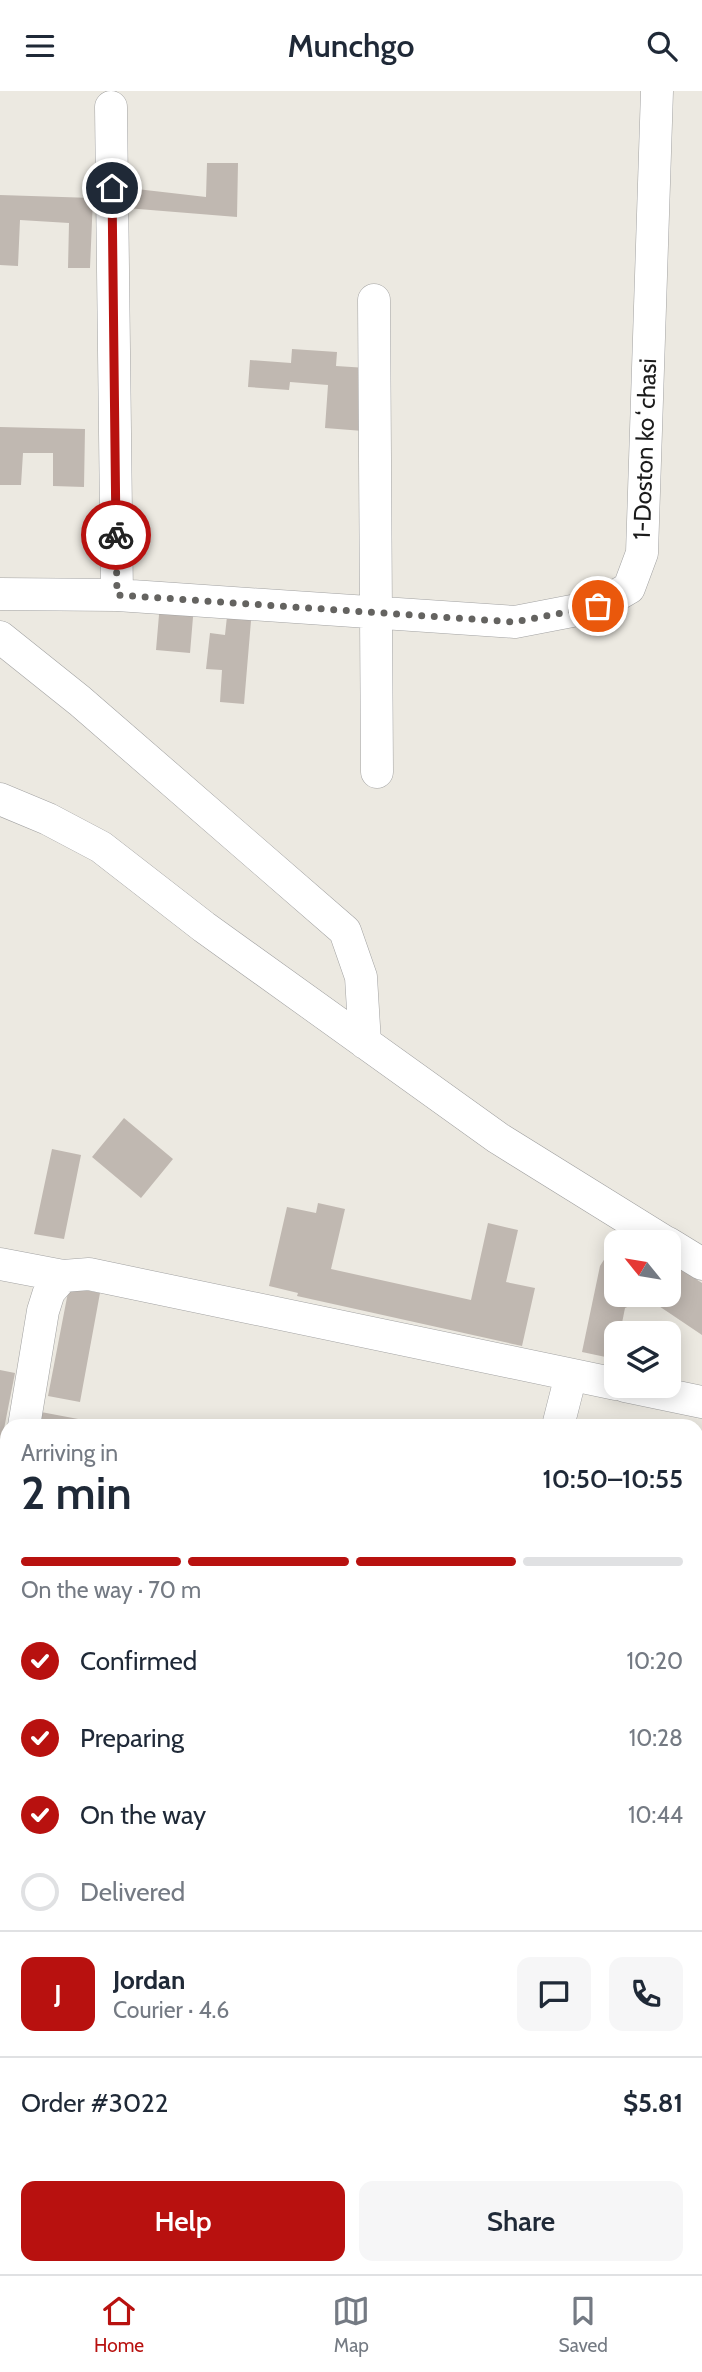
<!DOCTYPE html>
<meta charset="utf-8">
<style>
:root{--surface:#fff;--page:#f6f6f7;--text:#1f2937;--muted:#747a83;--line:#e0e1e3;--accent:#b8110f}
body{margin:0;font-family:Cabin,sans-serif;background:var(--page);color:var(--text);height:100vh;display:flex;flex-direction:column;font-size:26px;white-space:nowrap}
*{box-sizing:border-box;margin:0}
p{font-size:23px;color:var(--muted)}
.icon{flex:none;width:38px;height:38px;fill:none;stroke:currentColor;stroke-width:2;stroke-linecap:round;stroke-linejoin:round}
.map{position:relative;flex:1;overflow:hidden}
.drawer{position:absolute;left:0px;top:1328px;width:704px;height:856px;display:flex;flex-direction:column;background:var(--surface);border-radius:21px 21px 0 0;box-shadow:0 4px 18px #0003}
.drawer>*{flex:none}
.needle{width:46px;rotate:300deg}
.fabs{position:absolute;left:604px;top:1139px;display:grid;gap:14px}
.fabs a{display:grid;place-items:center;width:77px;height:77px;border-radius:14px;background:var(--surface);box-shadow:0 4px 18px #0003;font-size:35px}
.pin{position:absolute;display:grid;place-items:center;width:60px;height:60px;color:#fff;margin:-30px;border:4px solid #fff;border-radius:50%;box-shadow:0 2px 7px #0007}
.courier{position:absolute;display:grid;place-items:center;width:70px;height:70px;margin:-35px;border:5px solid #b8110f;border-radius:50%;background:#fff;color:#222;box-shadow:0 2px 9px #0007}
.overview em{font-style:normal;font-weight:600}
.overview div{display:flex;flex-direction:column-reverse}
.overview{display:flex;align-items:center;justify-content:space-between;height:119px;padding:0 21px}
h1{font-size:46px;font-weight:600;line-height:52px}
.bar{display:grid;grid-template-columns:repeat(4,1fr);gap:10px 7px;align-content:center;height:84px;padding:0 21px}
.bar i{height:9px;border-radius:5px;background:var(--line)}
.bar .on{background:var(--accent)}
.bar p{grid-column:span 4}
.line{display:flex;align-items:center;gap:18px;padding:0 21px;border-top:2px solid var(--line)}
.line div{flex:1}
.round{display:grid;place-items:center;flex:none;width:74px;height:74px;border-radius:14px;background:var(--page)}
ol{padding:0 21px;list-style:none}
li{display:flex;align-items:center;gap:21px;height:77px}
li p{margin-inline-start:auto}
li .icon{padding:7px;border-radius:50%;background:var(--accent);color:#fff;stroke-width:4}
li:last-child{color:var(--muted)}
li i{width:38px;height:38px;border:4px solid var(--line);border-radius:50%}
.action{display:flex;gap:14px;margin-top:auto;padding:14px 21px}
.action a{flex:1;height:80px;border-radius:14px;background:var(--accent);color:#fff;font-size:28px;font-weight:600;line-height:80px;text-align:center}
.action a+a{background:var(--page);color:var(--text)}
header{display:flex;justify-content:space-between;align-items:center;height:91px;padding:0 21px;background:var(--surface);font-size:32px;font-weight:600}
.dock{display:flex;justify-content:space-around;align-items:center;height:98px;border-top:2px solid var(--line);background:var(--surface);font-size:19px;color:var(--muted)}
.dock a{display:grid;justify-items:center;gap:4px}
.dock .on{color:var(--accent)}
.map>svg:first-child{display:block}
</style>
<header><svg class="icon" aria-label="menu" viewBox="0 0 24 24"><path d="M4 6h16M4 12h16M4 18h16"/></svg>Munchgo<svg class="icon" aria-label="search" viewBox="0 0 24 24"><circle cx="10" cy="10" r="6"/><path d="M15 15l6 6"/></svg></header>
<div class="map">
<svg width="702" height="2183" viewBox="0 0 702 2183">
<rect width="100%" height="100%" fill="#ece9e1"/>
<path fill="#c0b8b1" d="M207,72h31l-1,54 -111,-9 2,-20 78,9z
M0,104l93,3 -3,70h-22l1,-45 -49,-3 -2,46 -18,-1z
M292,258l45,3 -1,14 31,2 -4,63 -38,-3 3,-43 -38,-3 -1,8 -41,-3 2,-27 41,3z
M0,336l85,2 -1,58 -31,-1v-33h-30l-2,32h-21z
M160,512l34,2 -4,48 -34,-3z
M228,516l24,2 -8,95 -24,-2 2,-32 -16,-1 4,-36 15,2z
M124,1027l49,41 -32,39 -49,-41z
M52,1058l29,6 -17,84 -30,-5z
M318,1112l27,6 -14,60 140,31 17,-77 30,7 -12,52 29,6 -13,58 -225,-50 1,-3 -29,-7 18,-79 29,6z
M623,1139l18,13h-25v52h52v-34l34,22v52l-55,-37 -22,10 -5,25h-4l-1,26 -33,-7 18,-86z
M69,1196l31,6 -20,109 -32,-6z
M0,1279l15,3 -14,71h-1z
M41,1321l69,13v1h-71z
M701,1400h1v63l-6,-2v-44z
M6,1511h1v108l-7,-2v-76z
M696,1592l6,1v28l-6,-1z
M0,1658l7,1v31l-6,28z
M696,1719l6,1v53l-6,-1z
M0,1739l5,1 -4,20h-1z"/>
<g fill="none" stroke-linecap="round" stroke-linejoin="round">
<g stroke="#a2a2a2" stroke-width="18">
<path id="service" d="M567,2183l5,-6"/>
</g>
<g stroke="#a2a2a2" stroke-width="33">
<path id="minor" d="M111,16l6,488
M374,209l3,472
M0,503l117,1 398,27 83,-16 31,-18 13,-35 15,-462
M0,546l80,64 265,230 16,46 4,66
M0,708l48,20 53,28 103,80 294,211 169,105
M668,1152l34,21
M0,1173l63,12
M625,1295l77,16
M24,1335l19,-115 6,-19 14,-16 26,-2 527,110
M558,1335l13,-51
M0,1482l7,-43
M696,1918l6,-11
M0,2160l7,4
M32,2177l11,6"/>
</g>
<use href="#service" stroke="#fff" stroke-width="16"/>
<use href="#minor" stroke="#fff" stroke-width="32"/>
</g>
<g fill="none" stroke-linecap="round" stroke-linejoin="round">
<path stroke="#646360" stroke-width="7" stroke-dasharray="0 12.6" d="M116,444l1,60 398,27 83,-16"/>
<path stroke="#b8110f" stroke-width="9" d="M112,97l4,347"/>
</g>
<g text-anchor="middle" stroke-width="7" stroke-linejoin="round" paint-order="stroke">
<g font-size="24" fill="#1b1b1b" stroke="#fff">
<text transform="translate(645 358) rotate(-88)" y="8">1-Doston koʻchasi</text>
</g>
</g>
</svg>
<div class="fabs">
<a><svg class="needle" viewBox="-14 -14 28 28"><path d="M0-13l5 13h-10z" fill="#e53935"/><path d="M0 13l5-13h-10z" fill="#747a83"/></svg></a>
<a><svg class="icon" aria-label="layers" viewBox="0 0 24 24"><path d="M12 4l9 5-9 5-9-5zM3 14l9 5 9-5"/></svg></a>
</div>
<div class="pin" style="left:598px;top:515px;background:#ea580c"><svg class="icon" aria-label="bag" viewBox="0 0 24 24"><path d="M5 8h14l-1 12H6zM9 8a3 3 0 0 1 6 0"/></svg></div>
<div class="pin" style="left:112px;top:97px;background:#1f2937"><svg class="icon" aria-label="home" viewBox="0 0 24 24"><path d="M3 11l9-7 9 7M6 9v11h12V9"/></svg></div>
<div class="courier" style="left:116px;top:444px"><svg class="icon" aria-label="bike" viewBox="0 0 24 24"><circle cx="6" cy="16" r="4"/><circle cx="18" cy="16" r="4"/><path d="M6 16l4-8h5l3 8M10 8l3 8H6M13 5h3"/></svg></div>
<section class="drawer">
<div class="overview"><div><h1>2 min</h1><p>Arriving in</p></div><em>10:50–10:55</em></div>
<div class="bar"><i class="on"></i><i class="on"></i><i class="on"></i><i></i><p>On the way · 70 m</p></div>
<ol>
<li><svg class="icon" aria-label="check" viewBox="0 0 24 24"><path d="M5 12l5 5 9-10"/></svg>Confirmed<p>10:20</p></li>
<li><svg class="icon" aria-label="check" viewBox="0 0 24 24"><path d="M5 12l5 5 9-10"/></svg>Preparing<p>10:28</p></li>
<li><svg class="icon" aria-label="check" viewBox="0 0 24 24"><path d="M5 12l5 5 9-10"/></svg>On the way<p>10:44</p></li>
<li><i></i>Delivered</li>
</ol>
<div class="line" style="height:126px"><b class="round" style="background:var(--accent);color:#fff">J</b><div><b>Jordan</b><p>Courier · 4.6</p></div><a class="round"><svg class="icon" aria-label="chat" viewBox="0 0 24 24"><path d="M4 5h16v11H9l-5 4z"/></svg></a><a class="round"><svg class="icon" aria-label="phone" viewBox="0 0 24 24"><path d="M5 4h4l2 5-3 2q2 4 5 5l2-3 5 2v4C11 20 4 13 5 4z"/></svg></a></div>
<div class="line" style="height:91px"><div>Order #3022</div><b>$5.81</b></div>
<div class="action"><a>Help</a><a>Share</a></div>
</section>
</div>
<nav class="dock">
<a class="on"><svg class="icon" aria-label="home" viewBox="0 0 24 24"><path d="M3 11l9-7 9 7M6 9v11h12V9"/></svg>Home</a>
<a><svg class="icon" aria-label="map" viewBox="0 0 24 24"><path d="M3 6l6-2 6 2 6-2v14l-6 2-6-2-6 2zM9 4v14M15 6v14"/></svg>Map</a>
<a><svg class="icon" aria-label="saved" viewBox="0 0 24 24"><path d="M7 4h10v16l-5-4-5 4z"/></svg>Saved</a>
</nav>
